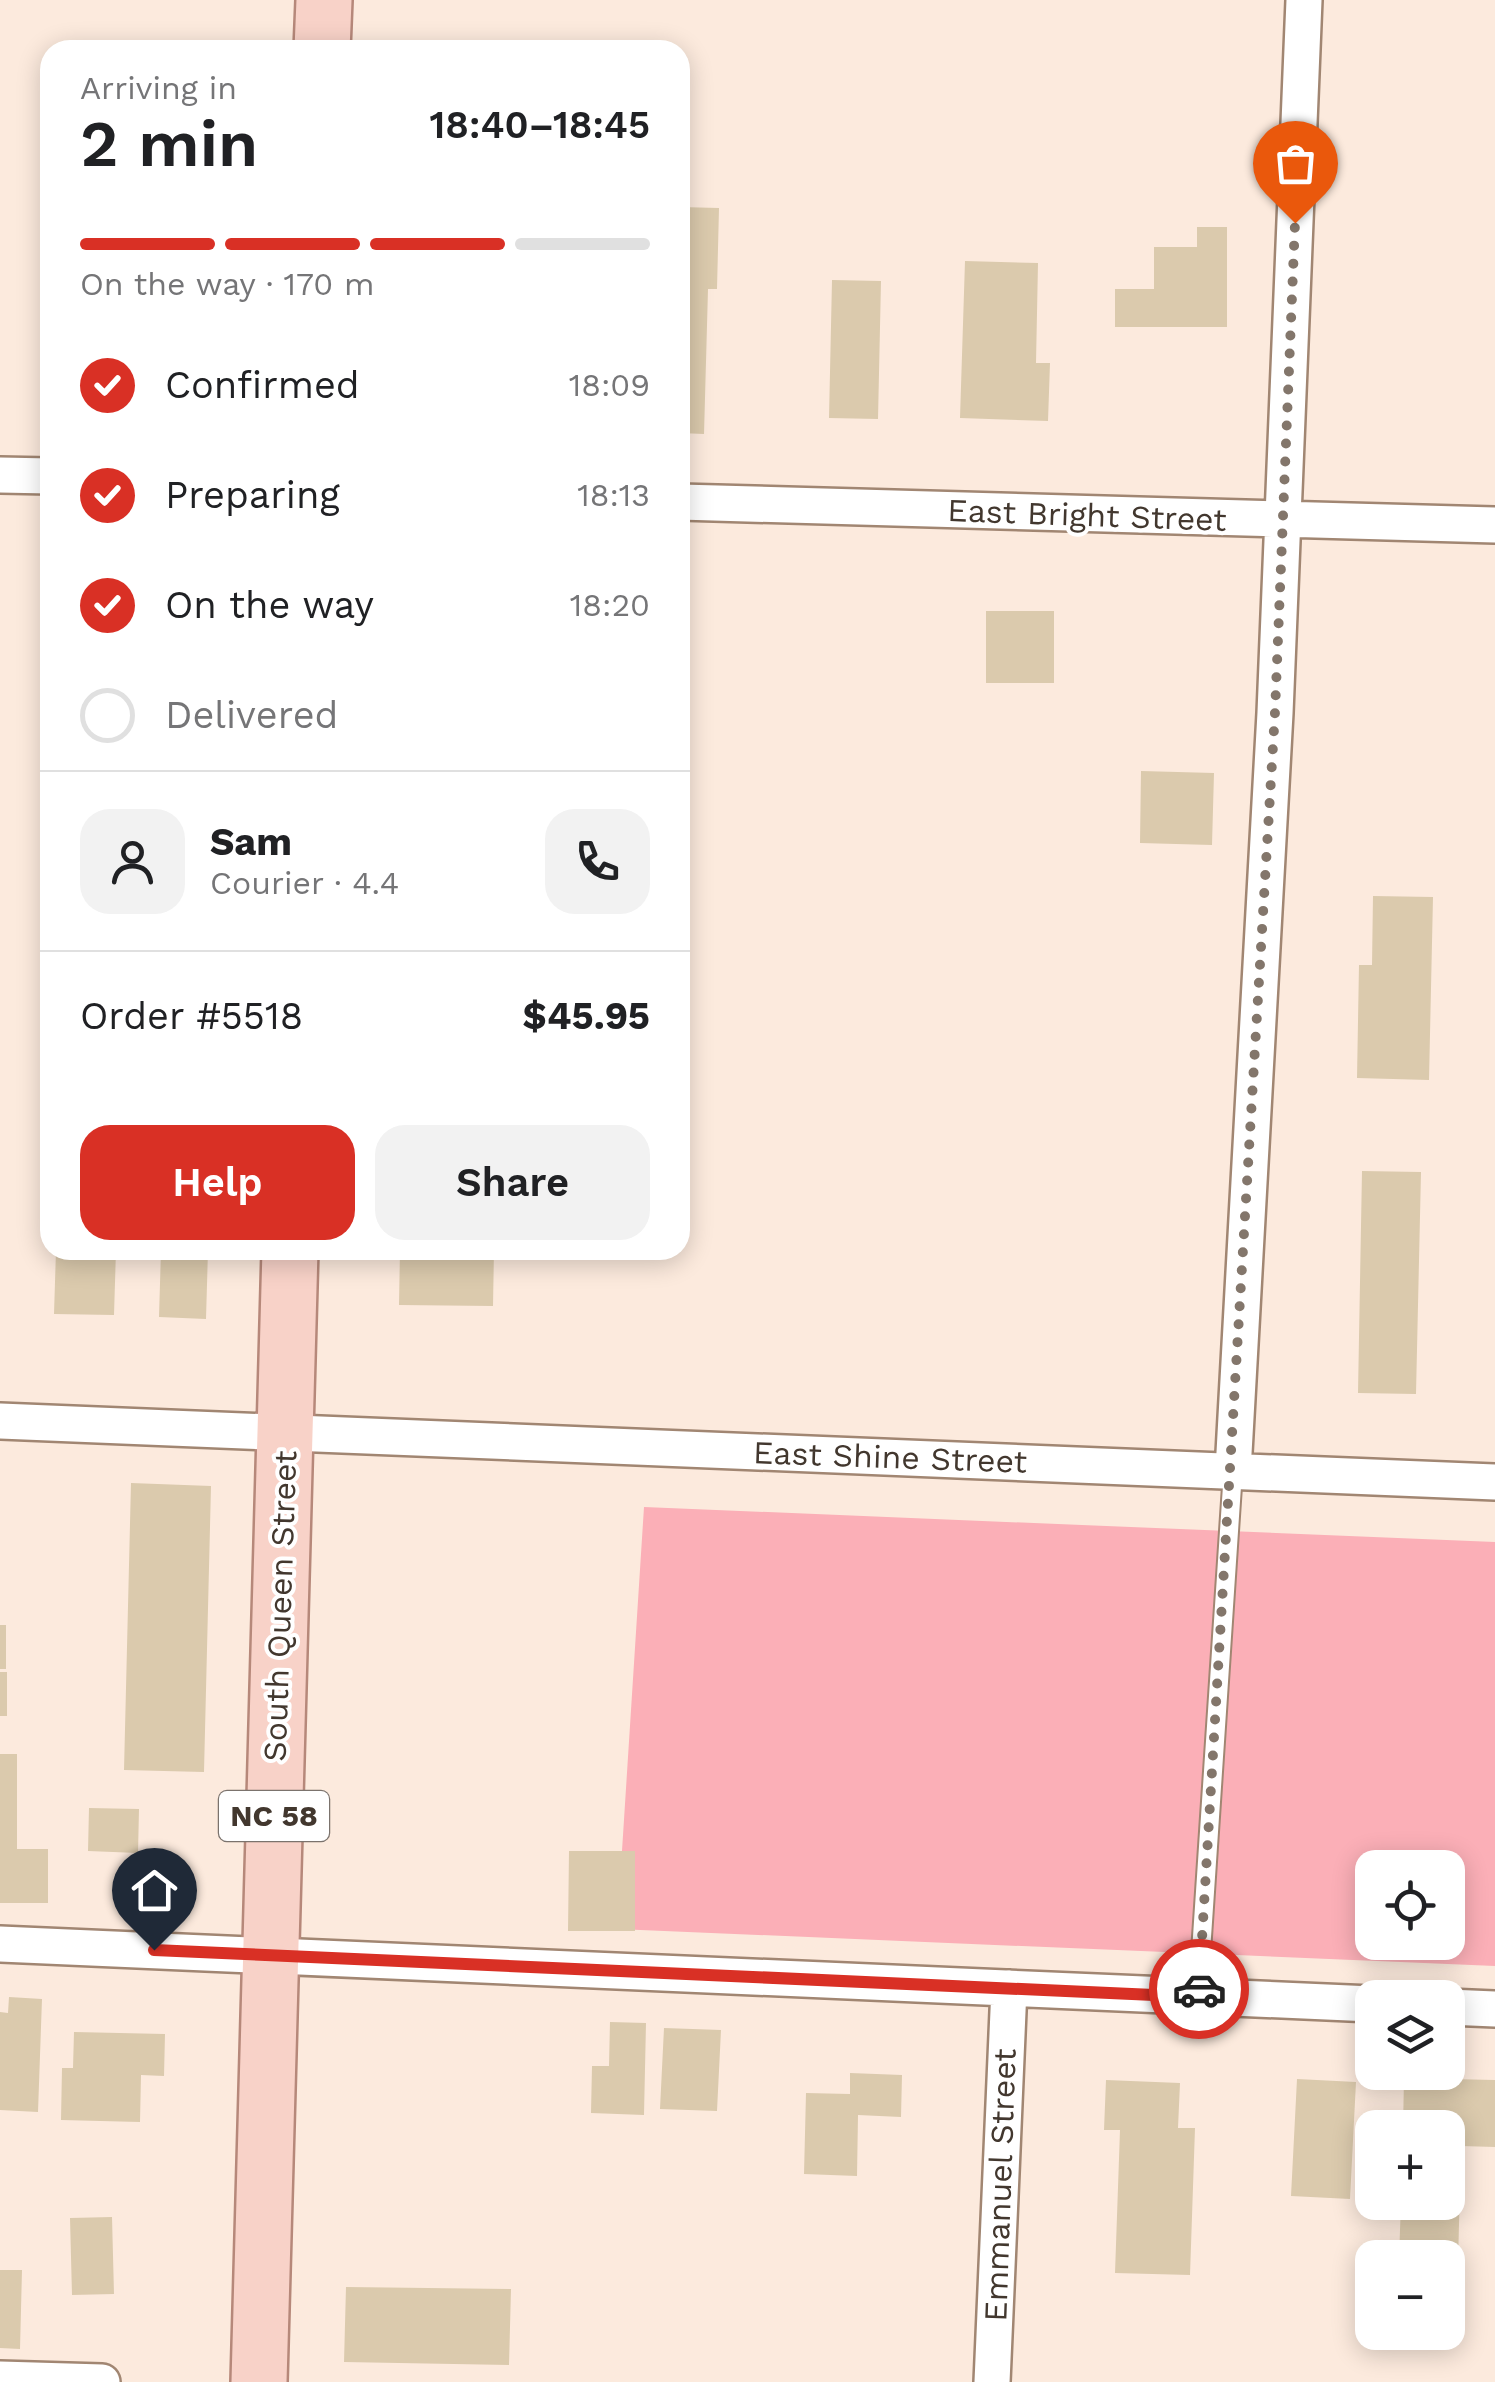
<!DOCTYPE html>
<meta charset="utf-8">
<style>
:root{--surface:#fff;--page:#f2f2f2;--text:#202124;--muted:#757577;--line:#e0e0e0;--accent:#d93025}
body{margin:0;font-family:"Work Sans",sans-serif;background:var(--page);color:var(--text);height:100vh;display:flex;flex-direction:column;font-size:38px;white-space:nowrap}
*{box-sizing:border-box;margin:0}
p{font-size:32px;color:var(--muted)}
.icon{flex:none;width:55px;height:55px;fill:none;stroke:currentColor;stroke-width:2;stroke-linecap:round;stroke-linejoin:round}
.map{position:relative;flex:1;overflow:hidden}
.details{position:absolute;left:40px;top:40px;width:650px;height:1220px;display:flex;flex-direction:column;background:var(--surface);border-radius:30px;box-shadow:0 5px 25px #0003}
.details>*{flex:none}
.tools{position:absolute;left:1355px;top:1850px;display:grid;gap:20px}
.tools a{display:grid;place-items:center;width:110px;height:110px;border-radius:20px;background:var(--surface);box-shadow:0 5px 25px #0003;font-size:50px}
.pin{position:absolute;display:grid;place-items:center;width:85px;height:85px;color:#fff;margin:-102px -42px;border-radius:50% 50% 50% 0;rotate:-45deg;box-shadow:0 0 10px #0007}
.pin .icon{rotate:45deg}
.courier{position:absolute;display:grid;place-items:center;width:100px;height:100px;margin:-50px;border:8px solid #d93025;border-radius:50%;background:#fff;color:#222;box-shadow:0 2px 12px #0007}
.overview em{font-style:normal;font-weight:600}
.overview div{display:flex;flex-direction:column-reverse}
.overview{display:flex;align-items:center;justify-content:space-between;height:170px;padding:0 40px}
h1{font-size:65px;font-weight:600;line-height:75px}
.bar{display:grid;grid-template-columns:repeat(4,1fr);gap:15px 10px;align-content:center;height:120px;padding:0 40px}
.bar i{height:12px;border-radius:8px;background:var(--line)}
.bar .on{background:var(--accent)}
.bar p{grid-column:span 4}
.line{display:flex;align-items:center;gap:25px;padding:0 40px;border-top:2px solid var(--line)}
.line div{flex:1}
.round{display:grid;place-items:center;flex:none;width:105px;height:105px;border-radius:30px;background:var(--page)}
ol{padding:0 40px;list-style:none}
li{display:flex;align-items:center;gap:30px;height:110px}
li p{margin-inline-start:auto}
li .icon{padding:10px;border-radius:50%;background:var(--accent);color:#fff;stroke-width:4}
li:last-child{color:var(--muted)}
li i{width:55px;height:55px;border:5px solid var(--line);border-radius:50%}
.cta{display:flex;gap:20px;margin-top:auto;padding:20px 40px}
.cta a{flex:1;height:115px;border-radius:30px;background:var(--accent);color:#fff;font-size:40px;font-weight:600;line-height:115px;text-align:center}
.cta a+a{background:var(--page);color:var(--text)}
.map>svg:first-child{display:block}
</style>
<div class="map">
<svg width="1495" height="2382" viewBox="0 0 1495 2382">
<rect width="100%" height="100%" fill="#fceadd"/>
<path fill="#fbafb7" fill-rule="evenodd" d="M644,1507l851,35v424l-878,-37zM1372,1868h76v74h-76z"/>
<path fill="#dbcaad" d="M680,207l39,1 -2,81h-9l-4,145 -24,-1z
M1197,227h30v100h-112v-38h39v-42h43z
M965,261l73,2 -2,100h14l-2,58 -88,-3z
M832,280l49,1 -3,138 -49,-1z
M986,611h68v72h-68z
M1141,771l73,2 -2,72 -72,-2z
M1373,896l60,1 -4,183 -72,-2 2,-113h13z
M1362,1171l59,1 -5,222 -58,-1z
M56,1250h60l-2,65 -60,-1z
M161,1250h47l-2,69 -47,-2z
M400,1250h94l-1,56 -94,-1z
M131,1483l80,3 -7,286 -80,-2z
M0,1625h6v44h-6z
M0,1672h7v44h-7z
M0,1754h17v95h31v54h-48z
M89,1808l50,1 -1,44 -50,-2z
M569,1851h66v80h-67z
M9,1997l33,2 -4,113 -38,-2v-98l8,1z
M610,2022l36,1 -2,92 -53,-2 1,-47h17z
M664,2028l57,2 -4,81 -57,-2z
M74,2032l91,2 -1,42 -23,-1 -1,47 -79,-2 1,-52h11z
M850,2073l52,2 -1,42 -43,-2 -1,61 -53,-2 2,-81 44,1z
M1404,2078l91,2v67l-34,-1 -3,117h-10v-5h-49l2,-56h47v-74h-45z
M1297,2079l59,3 -6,117 -59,-3z
M1106,2080l74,3 -2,45h17l-5,147 -75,-2 5,-143h-16z
M112,2217l2,77 -42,1 -2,-77z
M0,2270h22l-2,79 -20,-1z
M346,2287l165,2 -2,76 -165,-3z"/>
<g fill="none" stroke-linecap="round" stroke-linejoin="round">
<g stroke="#a18672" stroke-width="22">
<path id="lane" d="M1198,1997l35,-526"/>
</g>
<g stroke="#a18672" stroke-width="40">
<path id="street" d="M0,475l50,1
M680,502l815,23
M0,1421l1495,61
M1233,1471l42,-758 29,-713
M0,1944l1372,60
M1448,2007l47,2
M0,2379l102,3
M992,2382l17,-394"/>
</g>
<g stroke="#b6887a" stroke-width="60">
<path id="primary" d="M322,50l2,-50
M259,2382l31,-1132"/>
</g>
<use href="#lane" stroke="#fff" stroke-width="18"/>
<use href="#street" stroke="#fff" stroke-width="35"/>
<use href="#primary" stroke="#f8d2c8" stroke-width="55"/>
</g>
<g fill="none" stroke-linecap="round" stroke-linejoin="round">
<path stroke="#83766b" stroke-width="10" stroke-dasharray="0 18" d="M1199,1989l76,-1277 20,-489"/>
<path stroke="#d93025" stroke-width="12" d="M154,1950l1044,47 1,-8"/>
</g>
<g text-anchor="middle" stroke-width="8" stroke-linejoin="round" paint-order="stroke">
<rect fill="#fff" stroke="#7b736d" stroke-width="2.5" x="219" y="1791" width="110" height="50" rx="8"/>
<g font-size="30" font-weight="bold" fill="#42372e">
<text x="274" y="1826">NC 58</text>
</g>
<g font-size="32" fill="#42372e" stroke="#fff">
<text transform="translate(1087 515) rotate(2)" y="11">East Bright Street</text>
<text transform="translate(890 1457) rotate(2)" y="11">East Shine Street</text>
<text transform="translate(280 1606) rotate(-88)" y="11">South Queen Street</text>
<text transform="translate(1000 2185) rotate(-88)" y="11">Emmanuel Street</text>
</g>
</g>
</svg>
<div class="tools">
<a><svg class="icon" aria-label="locate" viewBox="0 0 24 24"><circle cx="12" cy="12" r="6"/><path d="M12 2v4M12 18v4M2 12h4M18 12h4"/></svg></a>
<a><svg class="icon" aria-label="layers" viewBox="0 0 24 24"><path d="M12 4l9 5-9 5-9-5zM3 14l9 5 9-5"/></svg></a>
<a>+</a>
<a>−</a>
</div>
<div class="pin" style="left:1295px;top:223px;background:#ea580c"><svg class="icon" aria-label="bag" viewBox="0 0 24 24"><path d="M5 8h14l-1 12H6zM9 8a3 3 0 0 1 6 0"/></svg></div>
<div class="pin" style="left:154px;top:1950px;background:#1f2937"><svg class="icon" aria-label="home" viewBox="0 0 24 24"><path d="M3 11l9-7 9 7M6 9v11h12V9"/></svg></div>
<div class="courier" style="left:1199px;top:1989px"><svg class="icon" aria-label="car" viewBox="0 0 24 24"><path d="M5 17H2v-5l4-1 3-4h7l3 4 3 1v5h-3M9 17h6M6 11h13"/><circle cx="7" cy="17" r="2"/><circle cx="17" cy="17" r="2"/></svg></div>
<section class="details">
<div class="overview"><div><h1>2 min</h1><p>Arriving in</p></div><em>18:40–18:45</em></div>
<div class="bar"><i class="on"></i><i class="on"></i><i class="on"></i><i></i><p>On the way · 170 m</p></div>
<ol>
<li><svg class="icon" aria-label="check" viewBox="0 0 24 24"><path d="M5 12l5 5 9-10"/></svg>Confirmed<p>18:09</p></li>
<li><svg class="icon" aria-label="check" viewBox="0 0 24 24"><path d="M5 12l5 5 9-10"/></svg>Preparing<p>18:13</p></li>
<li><svg class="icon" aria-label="check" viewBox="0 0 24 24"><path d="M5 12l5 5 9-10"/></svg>On the way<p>18:20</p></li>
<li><i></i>Delivered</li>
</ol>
<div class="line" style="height:180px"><a class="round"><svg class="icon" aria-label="person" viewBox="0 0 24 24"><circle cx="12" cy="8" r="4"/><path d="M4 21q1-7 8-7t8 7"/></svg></a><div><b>Sam</b><p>Courier · 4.4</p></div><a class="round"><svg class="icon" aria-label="phone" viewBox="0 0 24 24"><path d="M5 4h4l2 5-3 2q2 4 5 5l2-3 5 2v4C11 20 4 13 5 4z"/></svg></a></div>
<div class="line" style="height:130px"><div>Order #5518</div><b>$45.95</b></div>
<div class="cta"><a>Help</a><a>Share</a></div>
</section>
</div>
